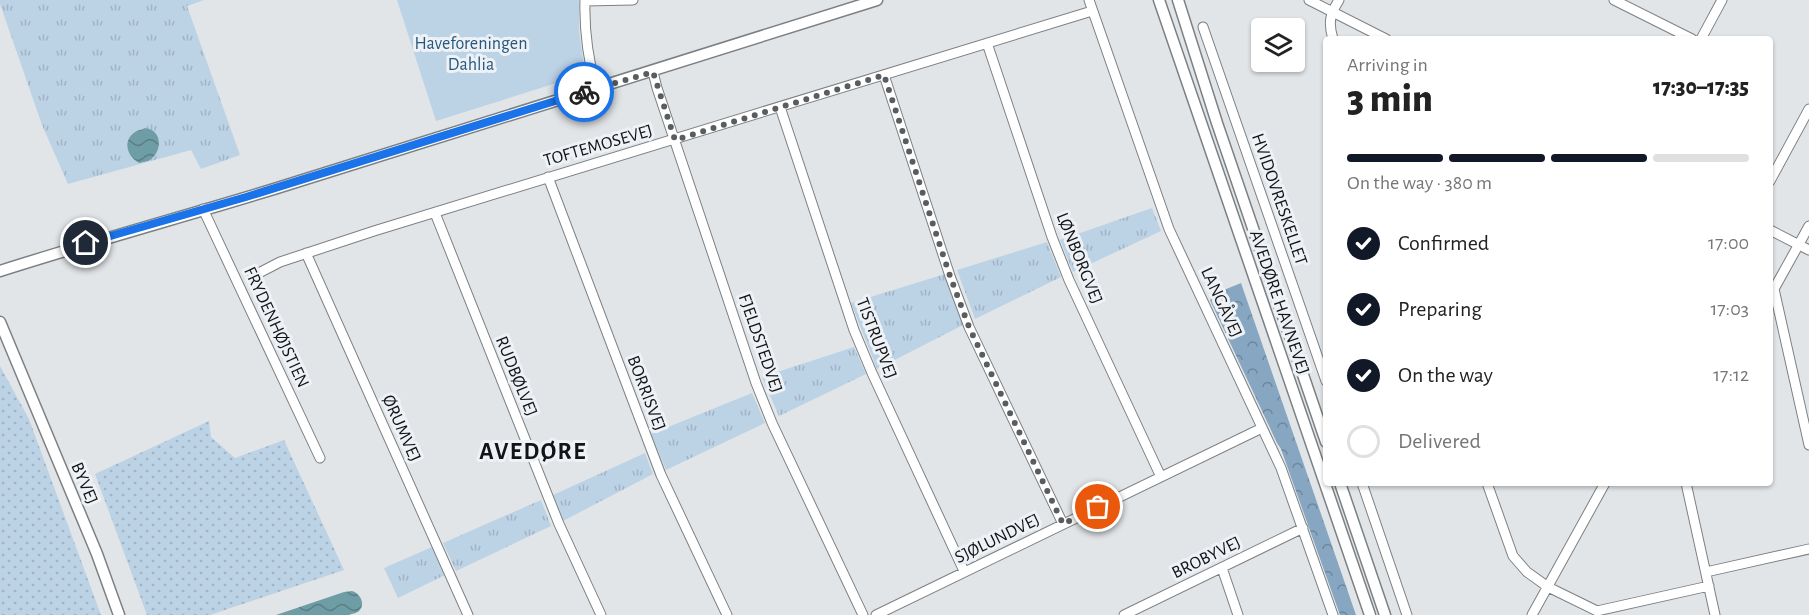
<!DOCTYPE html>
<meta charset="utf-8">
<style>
:root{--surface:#fff;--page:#f6f6f6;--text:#222;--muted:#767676;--line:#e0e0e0;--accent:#111827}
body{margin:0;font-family:"Alegreya Sans",sans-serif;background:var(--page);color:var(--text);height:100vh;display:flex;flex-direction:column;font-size:22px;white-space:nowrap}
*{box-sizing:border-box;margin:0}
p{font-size:20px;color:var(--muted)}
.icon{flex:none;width:33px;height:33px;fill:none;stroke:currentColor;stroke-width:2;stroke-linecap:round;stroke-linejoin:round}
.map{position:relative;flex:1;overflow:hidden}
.side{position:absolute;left:1323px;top:36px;width:450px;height:450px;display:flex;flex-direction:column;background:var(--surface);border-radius:6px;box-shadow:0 2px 4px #0004}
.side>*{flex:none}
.tools{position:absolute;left:1251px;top:18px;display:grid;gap:12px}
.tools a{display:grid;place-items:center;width:54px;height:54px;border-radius:6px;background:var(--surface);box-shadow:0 2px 4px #0004;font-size:30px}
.pin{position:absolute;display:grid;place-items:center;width:51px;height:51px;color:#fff;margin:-26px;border:3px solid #fff;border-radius:50%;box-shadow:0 2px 6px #0007}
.courier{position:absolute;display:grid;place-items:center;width:60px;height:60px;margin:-30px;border:4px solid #1a73e8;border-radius:50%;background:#fff;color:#222;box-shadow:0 2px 8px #0007}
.headline em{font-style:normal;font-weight:800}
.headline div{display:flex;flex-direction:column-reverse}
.headline{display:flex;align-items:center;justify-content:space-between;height:102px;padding:0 24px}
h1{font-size:39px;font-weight:800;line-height:45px}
.bar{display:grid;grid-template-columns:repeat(4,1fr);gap:9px 6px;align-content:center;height:72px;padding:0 24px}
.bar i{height:8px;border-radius:4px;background:var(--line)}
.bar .current{background:var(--accent)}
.bar p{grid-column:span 4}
ol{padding:0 24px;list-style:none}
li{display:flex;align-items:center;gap:18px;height:66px}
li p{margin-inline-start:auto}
li .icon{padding:6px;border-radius:50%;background:var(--accent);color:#fff;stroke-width:4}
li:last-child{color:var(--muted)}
li i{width:33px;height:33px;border:3px solid var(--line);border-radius:50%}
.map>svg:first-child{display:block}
</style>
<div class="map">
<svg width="1809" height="615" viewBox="0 0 1809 615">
<defs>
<pattern id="grass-tufts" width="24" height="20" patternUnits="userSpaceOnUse" patternTransform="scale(1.5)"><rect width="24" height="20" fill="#bcd2e5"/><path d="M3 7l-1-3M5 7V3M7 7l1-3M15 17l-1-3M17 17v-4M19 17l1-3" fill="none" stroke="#a1b3c4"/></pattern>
<pattern id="forest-crowns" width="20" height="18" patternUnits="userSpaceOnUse" patternTransform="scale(1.5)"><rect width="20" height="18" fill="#87a6c1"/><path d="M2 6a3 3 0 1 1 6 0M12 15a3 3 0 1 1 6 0" fill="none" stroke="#6d869c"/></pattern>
<pattern id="park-dots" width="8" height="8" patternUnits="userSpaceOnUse" patternTransform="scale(1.5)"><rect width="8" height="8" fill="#bcd2e5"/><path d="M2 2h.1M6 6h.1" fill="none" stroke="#a1b3c4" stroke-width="1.8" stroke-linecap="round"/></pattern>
<pattern id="water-waves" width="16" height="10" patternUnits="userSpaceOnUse" patternTransform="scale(1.5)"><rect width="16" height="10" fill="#6e9da5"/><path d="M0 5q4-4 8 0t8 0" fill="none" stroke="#597f85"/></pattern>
</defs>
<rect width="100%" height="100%" fill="#e1e5e8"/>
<path fill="url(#grass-tufts)" d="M0,0h204l-17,6 53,149 -39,14 -10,-19 -123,34 -26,-59 -42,-121z
M1152,208l9,23 -88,41 -13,-32z
M1047,242l14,35 -86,42 -18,-49z
M945,274l18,51 -86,44 -26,-66z
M854,347l12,27 -87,42 -17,-39z
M752,393l13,30 -99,47 -15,-36z
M645,453l8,21 -90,47 -10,-26z
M541,500l10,26 -95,45 -13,-28z
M432,547l13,28 -47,23 -14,-30z"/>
<path fill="url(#forest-crowns)" d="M1241,283l115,332h-16l-59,-166 -4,-6 -67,-143 4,-6z"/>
<path fill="url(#park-dots)" d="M0,366l29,53 72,196h-101z
M209,421l2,16 24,21 49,-18 60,130 -134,45h-63l-52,-141z"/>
<path fill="#bcd2e5" d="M397,0h182v31l6,43 -149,47z"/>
<path fill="url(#water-waves)" d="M145,128c18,2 18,25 3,33 -1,0 -8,2 -9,2 -12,-7 -17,-22 -4,-31 3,-2 7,-2 10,-4z
M352,591c8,2 14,13 7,20 -2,2 -8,3 -10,4h-73l68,-23z"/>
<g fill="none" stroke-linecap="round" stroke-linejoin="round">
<g stroke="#7c8083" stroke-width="11">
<path id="minor" d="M585,0c-1,31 3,59 11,89
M1089,0l80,229 112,239 52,147
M1309,0l77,39
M1614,0l78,39
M585,1l48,-1
M1203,27l123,354
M1333,39c-5,-16 -3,-25 6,-39
M1701,39l21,-39
M987,43l65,194 17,43 92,197
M653,72l4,16 99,295 16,40 91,192
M884,75l66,201 19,51 94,197
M780,107l74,223 18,43 92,198
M548,177l113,298 66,140
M1770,181l39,-72
M203,209l117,249
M435,213l124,311 42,91
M1809,226l-35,63 35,156
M1770,230l39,20
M306,253l162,362
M253,276l27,-14 94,-31 718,-220
M1362,483l45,132
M1487,483l26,73 14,16 21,15 49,24 112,-25
M1686,483l29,132
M1222,568l16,47
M1706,572l103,-23
M876,615l386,-187
M1124,615l179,-87
M1532,615l73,-132"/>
</g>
<g stroke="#7c8083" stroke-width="13">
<path id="tertiary" d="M1159,0l211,615
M1178,0l39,123 109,319
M0,271c91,-29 182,-54 274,-82 201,-62 402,-125 603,-189
M0,322l97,232 22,61
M1340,483l45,132"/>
</g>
<use href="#minor" stroke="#fff" stroke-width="9"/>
<use href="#tertiary" stroke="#fff" stroke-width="10"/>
</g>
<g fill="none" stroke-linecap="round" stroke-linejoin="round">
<path stroke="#5a5d5f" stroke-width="6" stroke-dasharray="0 10.8" d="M584,92l69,-20 22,68 209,-65 66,201 19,51 94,197 35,-17"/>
<path stroke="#1a73e8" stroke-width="8" d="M86,243l160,-46 338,-105"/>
</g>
<g text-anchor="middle" stroke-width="6" stroke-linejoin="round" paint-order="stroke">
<g font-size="18" fill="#26577d" stroke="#eef2f6">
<text x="471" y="49">Haveforeningen<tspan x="471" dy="21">Dahlia</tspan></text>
</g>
<g font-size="18" fill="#121415" stroke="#eef2f6">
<text transform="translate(598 145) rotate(-16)" y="6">TOFTEMOSEVEJ</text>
<text transform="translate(1280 199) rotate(71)" y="6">HVIDOVRESKELLET</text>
<text transform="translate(1080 258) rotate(68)" y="6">LØNBORGVEJ</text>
<text transform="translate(1222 302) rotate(65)" y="6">LANGÅVEJ</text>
<text transform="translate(1280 302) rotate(71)" y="6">AVEDØRE HAVNEVEJ</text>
<text transform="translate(277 327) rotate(65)" y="6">FRYDENHØJSTIEN</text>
<text transform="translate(877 338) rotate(69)" y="6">TISTRUPVEJ</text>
<text transform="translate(761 343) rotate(71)" y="6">FJELDSTEDVEJ</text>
<text transform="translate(517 376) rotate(68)" y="6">RUDBØLVEJ</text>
<text transform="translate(647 393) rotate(69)" y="6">BORRISVEJ</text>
<text transform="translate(402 428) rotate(66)" y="6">ØRUMVEJ</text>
<text transform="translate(85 483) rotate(67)" y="6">BYVEJ</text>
<text transform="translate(997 538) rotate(-26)" y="6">SJØLUNDVEJ</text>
<text transform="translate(1206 557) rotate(-26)" y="6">BROBYVEJ</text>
</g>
<g font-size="24" font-weight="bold" letter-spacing="1.5" fill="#121415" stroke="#eef2f6">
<text x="533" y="459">AVEDØRE</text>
</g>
</g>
</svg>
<div class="tools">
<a><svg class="icon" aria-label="layers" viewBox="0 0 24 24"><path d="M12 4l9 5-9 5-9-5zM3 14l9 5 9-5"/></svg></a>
</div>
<div class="pin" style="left:1098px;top:507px;background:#ea580c"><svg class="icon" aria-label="bag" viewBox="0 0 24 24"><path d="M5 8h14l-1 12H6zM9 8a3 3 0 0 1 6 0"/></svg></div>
<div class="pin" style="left:86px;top:243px;background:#1f2937"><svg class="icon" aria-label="home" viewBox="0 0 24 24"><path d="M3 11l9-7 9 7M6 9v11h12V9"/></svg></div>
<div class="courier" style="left:584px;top:92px"><svg class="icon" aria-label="bike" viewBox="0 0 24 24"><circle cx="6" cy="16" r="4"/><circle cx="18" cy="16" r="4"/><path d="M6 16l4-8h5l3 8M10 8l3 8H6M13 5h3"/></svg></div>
<section class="side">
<div class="headline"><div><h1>3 min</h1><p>Arriving in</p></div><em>17:30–17:35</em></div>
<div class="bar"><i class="current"></i><i class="current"></i><i class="current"></i><i></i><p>On the way · 380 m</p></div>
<ol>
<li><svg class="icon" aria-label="check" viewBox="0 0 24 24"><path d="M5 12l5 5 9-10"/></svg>Confirmed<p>17:00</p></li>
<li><svg class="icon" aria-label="check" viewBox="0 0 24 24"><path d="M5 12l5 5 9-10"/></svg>Preparing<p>17:03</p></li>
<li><svg class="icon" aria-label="check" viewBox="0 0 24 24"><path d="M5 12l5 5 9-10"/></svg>On the way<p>17:12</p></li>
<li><i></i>Delivered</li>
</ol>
</section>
</div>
